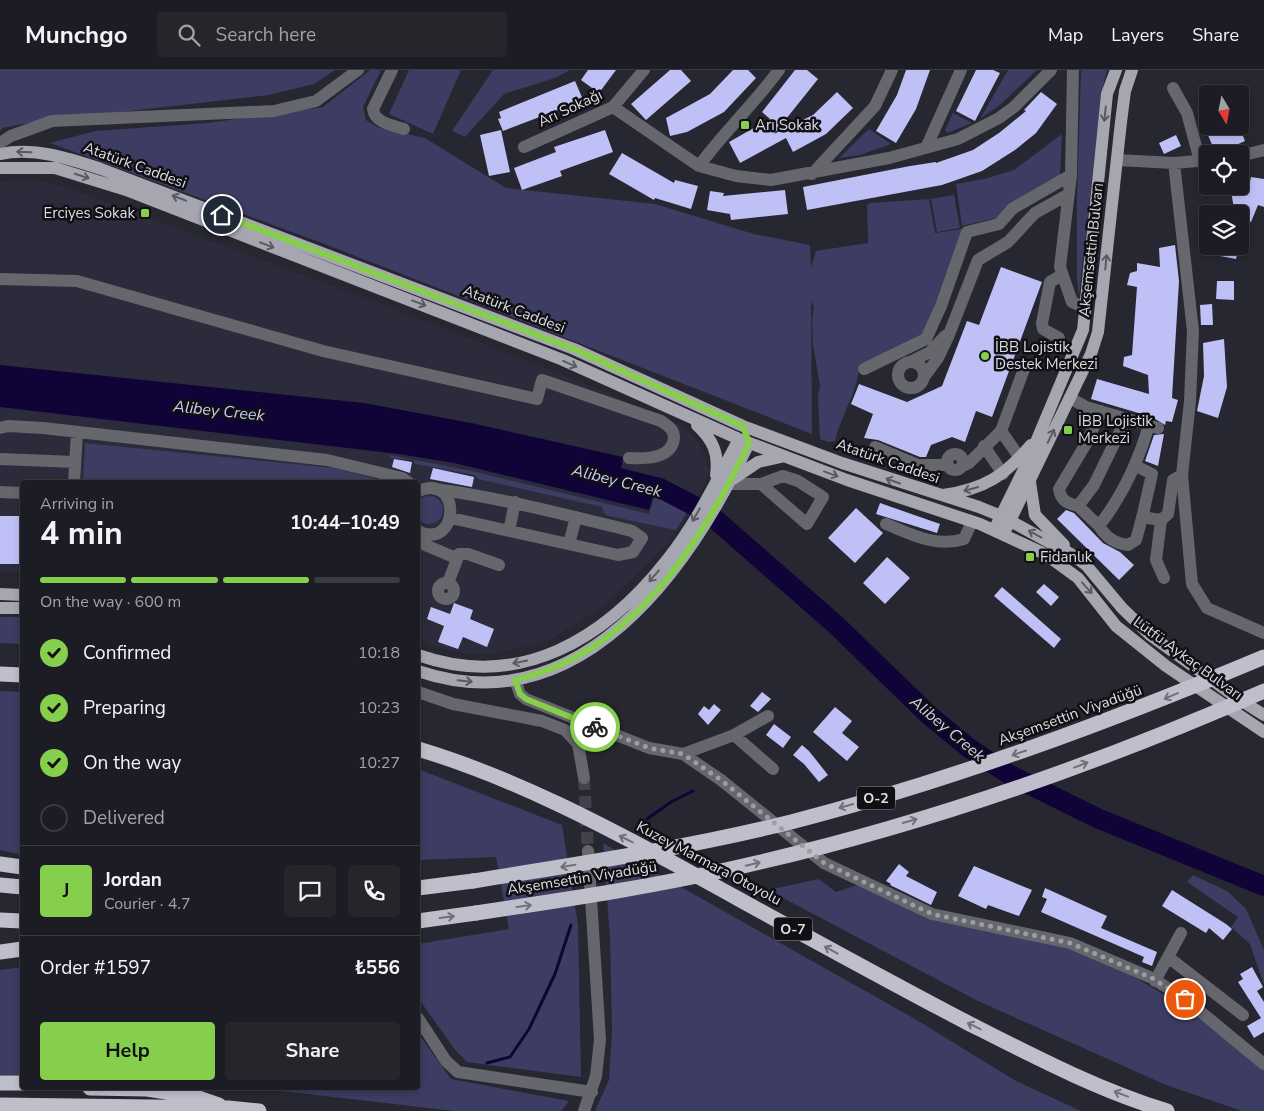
<!DOCTYPE html>
<meta charset="utf-8">
<style>
:root{--surface:#1c1d24;--page:#25262c;--text:#f1f3f6;--muted:#a0a2a6;--line:#3a3b41;--accent:#85cf4c}
body{margin:0;font-family:"Nunito Sans",sans-serif;background:var(--page);color:var(--text);height:100vh;display:flex;flex-direction:column;font-size:19px;white-space:nowrap}
*{box-sizing:border-box;margin:0}
p{font-size:16px;color:var(--muted)}
.icon{flex:none;width:28px;height:28px;fill:none;stroke:currentColor;stroke-width:2;stroke-linecap:round;stroke-linejoin:round}
.map{position:relative;flex:1;overflow:hidden}
.sheet{position:absolute;left:20px;top:410px;width:400px;height:610px;display:flex;flex-direction:column;background:var(--surface);border-radius:5px;box-shadow:0 2px 8px #0003,0 0 0 1px var(--line)}
.sheet>*{flex:none}
.needle{width:32px;rotate:170deg}
.controls{position:absolute;left:1199px;top:15px;display:grid;gap:10px}
.controls a{display:grid;place-items:center;width:50px;height:50px;border-radius:5px;background:var(--surface);box-shadow:0 2px 8px #0003,0 0 0 1px var(--line);font-size:25px}
.pin{position:absolute;display:grid;place-items:center;width:42px;height:42px;color:#fff;margin:-21px;border:2px solid #fff;border-radius:50%;box-shadow:0 1px 5px #0007}
.courier{position:absolute;display:grid;place-items:center;width:50px;height:50px;margin:-25px;border:4px solid #85cf4c;border-radius:50%;background:#fff;color:#222;box-shadow:0 1px 6px #0007}
.overview em{font-style:normal;font-weight:700}
.overview div{display:flex;flex-direction:column-reverse}
.overview{display:flex;align-items:center;justify-content:space-between;height:85px;padding:0 20px}
h1{font-size:32px;font-weight:700;line-height:38px}
.bar{display:grid;grid-template-columns:repeat(4,1fr);gap:8px 5px;align-content:center;height:60px;padding:0 20px}
.bar i{height:6px;border-radius:4px;background:var(--line)}
.bar .on{background:var(--accent)}
.bar p{grid-column:span 4}
.line{display:flex;align-items:center;gap:12px;padding:0 20px;border-top:1px solid var(--line)}
.line div{flex:1}
.round{display:grid;place-items:center;flex:none;width:52px;height:52px;border-radius:5px;background:var(--page)}
ol{padding:0 20px;list-style:none}
li{display:flex;align-items:center;gap:15px;height:55px}
li p{margin-inline-start:auto}
li .icon{padding:5px;border-radius:50%;background:var(--accent);color:#111;stroke-width:4}
li:last-child{color:var(--muted)}
li i{width:28px;height:28px;border:2px solid var(--line);border-radius:50%}
.button{display:flex;gap:10px;margin-top:auto;padding:10px 20px}
.button a{flex:1;height:58px;border-radius:5px;background:var(--accent);color:#111;font-size:20px;font-weight:700;line-height:58px;text-align:center}
.button a+a{background:var(--page);color:var(--text)}
header{display:flex;align-items:center;gap:30px;box-sizing:border-box;height:70px;padding:0 25px;background:var(--surface);border-bottom:1px solid var(--line)}
header strong{font-size:24px}
nav{display:flex;gap:28px;margin-inline-start:auto;font-size:18px}
.search{width:350px;height:45px;background:var(--page);display:flex;align-items:center;gap:12px;box-sizing:border-box;padding:0 18px;border-radius:5px;color:var(--muted);font-size:19px}
.map>svg:first-child{display:block}
</style>
<header>
<strong>Munchgo</strong>
<div class="search"><svg class="icon" aria-label="search" viewBox="0 0 24 24"><circle cx="10" cy="10" r="6"/><path d="M15 15l6 6"/></svg>Search here</div>
<nav><a>Map</a><a>Layers</a><a>Share</a></nav>
</header>
<div class="map">
<svg width="1264" height="1041" viewBox="0 0 1264 1041">
<rect width="100%" height="100%" fill="#262730"/>
<path fill="#2b2b3b" d="M22,109l26,3 23,7 313,116 189,74 108,46 13,12 9,13 6,21 -4,13 -24,43 -13,17 -68,65 -53,33 -49,11 -24,2 -27,-5 -29,-10v-158h-396v90h-22v-390z"/>
<path fill="#3d3c62" d="M0,0h335l-21,14 -45,11 -234,27 -33,6 -2,3z
M370,0h11l-18,37 3,13 11,7 48,11 81,50 149,16 99,30 56,11 1,22 5,-16 52,-8 -1,-38 3,-2 59,-4 6,34 27,-4 -32,90 -8,16 -63,31c-1,26 -18,49 -24,75l-6,1 -9,-3 -2,-43 2,-10 -7,-41 -1,-25 2,-12 -3,-8 1,134 -482,-188 -280,-103 45,-12 112,-8 116,-16z
M409,0h52l-28,64 -44,-20z
M493,0h77l-15,8 -51,16 -39,43 -13,-6z
M1008,0h29l-36,34 -21,15z
M1081,0h26l-6,26 -22,200 -2,-17v-83z
M953,43l19,10 -25,10 -2,-3z
M869,59l22,15 -31,11 -21,3z
M1062,64l-2,41 -54,32 -9,11 -35,8 -6,-42 28,-5 30,-9z
M954,125l6,33 -23,4 -6,-33z
M85,373l249,25 53,14h-304z
M390,385l82,16 177,43 7,-23 35,14 -15,25 -67,-14 -5,-3 -2,-6 -124,-28 -3,-4 -60,-11 -2,-4 -23,-2z
M415 440a14 14 0 1 1 28 0a14 14 0 1 1-28 0Z
M0,547h22v27l-22,-1z
M0,621l22,1v163l-22,-5z
M418,699l144,56 16,100 3,152 -114,-15 -11,-11 -38,-53v-54l91,-15 -13,-72 -78,3z
M603,773l312,176 101,62 65,30h-486l14,-31 3,-49 -2,-93z
M1193,805l34,16 19,18 18,41v35l-14,-41 -19,-17 7,-10 -51,-35z
M819,809l17,13 24,-8 68,35 141,28 57,25 57,34 81,64v41h-22l-76,-26 -190,-85 -208,-110z
M22,897v108h-22v-105z
M418,963l33,46 118,22 -8,10h-107l-198,-23h162z"/>
<path fill="#100338" d="M0,295l364,38 112,21 147,33 -4,24 36,8 -6,21 -195,-47 -55,-9 -399,-47z"/>
<g fill="none" stroke-linecap="round" stroke-linejoin="round">
<path stroke="#100338" stroke-width="3" d="M647,749l24,-17 22,-11
M487,993l23,-6 19,-28 26,-55 16,-49"/>
<path stroke="#100338" stroke-width="20" d="M594,402l66,16 48,25 127,111 95,92 39,32 41,27 87,43 167,68"/>
</g>
<path fill="#bfc0f6" d="M588,0h28l-17,23 -18,-13z
M670,0h11l10,11 -45,39 -15,-16z
M733,0h15l8,8 -32,34 -37,20 -17,4 -4,-18 44,-24z
M795,0h12l11,9 -44,55 39,-19 24,-23 16,16 -27,26 -33,18 -7,-14 -46,25 -11,-21 41,-23 -8,-7z
M906,0h24l-14,39 -20,34 -20,-12 21,-36z
M976,0h17l7,3 -25,48 -19,-10z
M575,11l9,21 -25,11 -1,-3 -55,21 -5,-12 3,-1 -2,-6z
M1041,22l16,12 -21,29 -21,17 -33,21 -40,14 -135,25 -4,-23 107,-21 26,-4v1l37,-13 26,-17 27,-22 -2,-1z
M1204,56h35l6,15 -29,13z
M501,60l9,42 -21,4 -9,-41z
M605,60l8,22 -53,19 2,5 -40,14 -8,-22 42,-16 -2,-5z
M1176,65l5,11 -17,8 -5,-11z
M622,83l52,30 1,-3 23,6 -7,23 -36,-11 -1,2 -45,-26z
M1251,107l13,2v28l-6,-2 -7,17 -11,-4v-4h-5l-5,-28h19z
M785,120l3,24 -57,6 -1,-6 -23,-4 3,-19 14,2 -1,3z
M1175,175l4,36 -7,117 6,2 -6,22 -6,-1 -1,4 -13,-8 -61,-18 6,-20 52,15 -1,-19 -25,-9 1,-9 8,-2 5,-68 -10,-2 3,-12 7,-2v-8l23,4 -1,-19z
M1222,176h17l-3,13 -16,-3z
M1001,197l41,15 -50,135 -16,-6 -11,31 -13,-5 -21,8 -5,12h-6l-42,-17 -14,-2 9,-24 -22,-10 8,-20 48,18 35,-16 25,-65 12,4z
M1217,211h17v19l-18,-1z
M1212,234l1,21h-12l-1,-20z
M1224,269l3,48 -9,31 -21,-7 7,-35 -1,-33z
M1164,364l-6,32 -13,-5 9,-26z
M394,389l18,3 -2,11 -18,-6z
M433,398l41,9 -2,10 -42,-8z
M880,433l60,21 -3,9 -61,-19z
M856,438l27,25 -28,30 -27,-25z
M1066,440l8,3 29,30 17,9 14,13 -15,15 -62,-61z
M0,446h22v48h-22z
M887,487l23,21 -25,26 -22,-21z
M1044,514l15,13 -8,9 -15,-14z
M1002,517l59,52 -7,9 -60,-52z
M454,533l19,7 -3,9 24,10 -7,18 -24,-10 -5,12 -20,-7 6,-16 -17,-7 4,-12 19,7z
M762,622l9,7 -13,13 -8,-6z
M714,634l7,6 -13,15 -10,-11 6,-8 5,4z
M835,637l17,14 -10,12 17,14 -12,14 -34,-29z
M774,654l17,13 -8,11 -17,-13z
M802,675l7,6 19,24 -9,7 -15,-18 -11,-9z
M899,794l10,8 -3,4 31,16 -6,13 -41,-20 1,-1 -5,-3z
M974,796l58,24 -13,26 -31,-11 -2,4 -28,-13z
M1045,818l62,28 -6,12 56,24 -5,14 -10,-4 2,-5 -103,-45 6,-13 -5,-2z
M1172,820l54,34 6,5 -9,11 -14,-12 -3,5 -44,-27z
M1252,897l11,20 -6,4 7,11v30l-10,6 -7,-12 14,-8 -23,-36 5,-3 -3,-5z"/>
<g fill="none" stroke-linecap="round" stroke-linejoin="round">
<path stroke="#41424b" stroke-width="12" stroke-dasharray="12 6" stroke-linecap="butt" d="M584,708l4,73"/>
<path stroke="#66676c" stroke-width="12" d="M392,0l-19,39c2,14 19,16 31,20
M1073,0l-2,105 -11,92 12,35 14,6
M1173,18l14,25 13,48
M613,37l86,59 37,10 35,4 118,-22 69,-19 41,-21 15,-11 37,-37
M0,73l11,-7 41,-15 222,-10 42,-10 42,-31
M524,77l89,-40 31,-37
M926,78l35,-78
M1240,86l24,-6
M1117,90l57,3 34,-3
M1174,93l19,168 -3,70 -8,74 10,109 15,24 57,25
M699,96c25,-34 55,-62 80,-96
M812,104l63,-68 17,-36
M0,209l77,2 246,70 214,48 5,-19 119,41c7,5 13,8 13,17 -2,21 -30,21 -45,20
M1059,268l-16,-9 -1,-6 8,-41 12,-7
M912,291l18,-9 15,-16
M898 305a13 13 0 1 1 26 0a13 13 0 1 1-26 0Z
M864,299l62,-30 15,-33 26,-74 32,-8 13,-15 59,-34
M924,307l14,-19 10,-21 30,-77 30,-18 27,-29 34,-19
M1070,328l16,9 72,21
M1126,349l-32,66 -16,21 21,20c24,-31 39,-63 50,-101
M0,358l8,-2 35,2 284,32 75,18 6,4
M1001,361l19,27
M984,376l19,28
M875,377l43,18h30
M947 392a8 8 0 1 1 16 0a8 8 0 1 1-16 0Z
M0,389l75,3
M1136,396l16,8 -9,40 5,4 13,2 7,-6 5,-34 9,-5
M961,397l8,-4 32,-32 23,-62
M74,412l3,-50
M727,414h34l22,-8 15,5 25,16 -16,27 -46,-40
M435,419c67,9 132,26 197,42l10,7 -9,14 -15,3 -167,-37
M418,421c45,-19 41,61 0,40
M0,422l22,1
M1078,436c-11,-3 -17,-5 -19,-17l28,-47 14,-31
M1161,450l-5,40 8,18
M886,454c25,10 50,24 78,15l8,-17
M1099,456c8,12 15,17 29,19l8,-5 7,-26
M509,461l6,-29
M418,472l38,16
M569,474l7,-27
M448,513l11,-29h9l31,11
M438 521a8 8 0 1 1 16 0a8 8 0 1 1-16 0Z
M515,610l5,14 6,5 123,49 34,6 38,26 103,83 108,51 138,29 82,35 33,21 79,65
M418,622l35,12 89,17 23,9 13,14 6,34
M734,665l39,34
M683,684l51,-19 34,-19
M1168,887l75,58
M1155,911l26,-48
M418,948l28,43 12,11 134,20
M584,1041l12,-35 4,-36 -12,-189"/>
<path stroke="#a5a6b0" stroke-width="12" d="M0,84c34,-7 68,4 101,15l473,180 169,77 99,37 137,44 22,9 70,38 15,11 36,43 28,27 84,61 30,19
M0,98h55l71,22 437,170 176,79 108,41 133,44 65,30 33,24 38,48 50,40 98,66
M697,355c16,15 22,28 19,50
M733,409l25,-17 23,-5
M1030,412l5,33 29,30
M943,425c42,-6 61,-19 88,-50
M997,454l31,-63 55,-131 24,-236 9,-24
M1006,459l85,-175 7,-22 23,-210 4,-31 7,-21
M0,524l22,1
M0,538h22
M418,585c102,36 187,-16 249,-95 29,-36 50,-80 72,-121
M418,601c162,55 271,-101 331,-228"/>
<path stroke="#bebfcb" stroke-width="15" d="M0,604l22,1
M418,679c97,29 189,78 277,126 91,50 181,100 273,148 65,33 130,67 199,88
M0,794l22,3
M0,815l22,2
M418,818l55,-7
M0,850l22,1
M418,851l58,-8
M0,882l22,-3
M0,1013h22
M90,1018l57,1 46,7 26,9
M0,1035l228,3 31,3"/>
<path stroke="#bebfcb" stroke-width="15" d="M473,811c106,-17 213,-33 318,-59 162,-42 318,-100 473,-165
M476,843c94,-14 188,-28 280,-50 174,-40 344,-100 508,-172"/>
</g>
<defs><path id="oneway-shaft" d="M-6 0H5M1.5-3L5.5 0L1.5 3" fill="none" stroke-width="1.6" stroke-linecap="round" stroke-linejoin="round" transform="scale(1.25)"/></defs>
<g stroke="#5a5b62">
<use href="#oneway-shaft" transform="translate(1105 44) rotate(96)"/>
<use href="#oneway-shaft" transform="translate(24 82) rotate(-178)"/>
<use href="#oneway-shaft" transform="translate(82 106) rotate(18)"/>
<use href="#oneway-shaft" transform="translate(179 128) rotate(-159)"/>
<use href="#oneway-shaft" transform="translate(267 175) rotate(21)"/>
<use href="#oneway-shaft" transform="translate(1106 192) rotate(-84)"/>
<use href="#oneway-shaft" transform="translate(419 233) rotate(21)"/>
<use href="#oneway-shaft" transform="translate(570 294) rotate(24)"/>
<use href="#oneway-shaft" transform="translate(1051 366) rotate(-64)"/>
<use href="#oneway-shaft" transform="translate(831 404) rotate(20)"/>
<use href="#oneway-shaft" transform="translate(893 411) rotate(-161)"/>
<use href="#oneway-shaft" transform="translate(971 419) rotate(164)"/>
<use href="#oneway-shaft" transform="translate(696 445) rotate(120)"/>
<use href="#oneway-shaft" transform="translate(1035 464) rotate(-152)"/>
<use href="#oneway-shaft" transform="translate(654 506) rotate(131)"/>
<use href="#oneway-shaft" transform="translate(1087 518) rotate(48)"/>
<use href="#oneway-shaft" transform="translate(520 592) rotate(168)"/>
<use href="#oneway-shaft" transform="translate(465 611) rotate(6)"/>
</g>
<g stroke="#707079">
<use href="#oneway-shaft" transform="translate(1171 626) rotate(157)"/>
<use href="#oneway-shaft" transform="translate(1019 683) rotate(161)"/>
<use href="#oneway-shaft" transform="translate(1081 695) rotate(-21)"/>
<use href="#oneway-shaft" transform="translate(846 736) rotate(164)"/>
<use href="#oneway-shaft" transform="translate(910 751) rotate(-16)"/>
<use href="#oneway-shaft" transform="translate(626 769) rotate(-154)"/>
<use href="#oneway-shaft" transform="translate(753 794) rotate(-13)"/>
<use href="#oneway-shaft" transform="translate(568 796) rotate(171)"/>
<use href="#oneway-shaft" transform="translate(524 836) rotate(-8)"/>
<use href="#oneway-shaft" transform="translate(447 847) rotate(-7)"/>
<use href="#oneway-shaft" transform="translate(831 880) rotate(-151)"/>
<use href="#oneway-shaft" transform="translate(974 956) rotate(-153)"/>
<use href="#oneway-shaft" transform="translate(1121 1024) rotate(-159)"/>
</g>
<g fill="none" stroke-linecap="round" stroke-linejoin="round">
<path stroke="#9c9da4" stroke-width="5" stroke-dasharray="0 9" d="M595,657l54,21 34,6 38,26 103,83 108,51 138,29 82,35 33,21"/>
<path stroke="#85cf4c" stroke-width="6" d="M222,145l352,134 169,77 6,17c-48,101 -117,211 -234,237l5,14 6,5 69,28"/>
</g>
<g fill="#85cf4c" stroke="#101014" stroke-width="2">
<rect x="740" y="50" width="10" height="10" rx="2.5"/>
<rect x="140" y="138" width="10" height="10" rx="2.5"/>
<circle cx="985" cy="286" r="5"/>
<rect x="1063" y="355" width="10" height="10" rx="2.5"/>
<rect x="1025" y="482" width="10" height="10" rx="2.5"/>
</g>
<g text-anchor="middle" stroke-width="5" stroke-linejoin="round" paint-order="stroke">
<g fill="#101014" stroke="#9f9fa4" stroke-width="1">
<rect x="857" y="716.5" width="38" height="23" rx="4"/>
<rect x="774" y="847.5" width="38" height="23" rx="4"/>
</g>
<g font-size="14" font-weight="bold" fill="#dcdce2">
<text x="876" y="733">O-2</text>
<text x="793" y="864">O-7</text>
</g>
<g font-size="15" fill="#dcdce2" stroke="#101014">
<text transform="translate(570 38) rotate(-25)" y="5">Arı Sokağı</text>
<text transform="translate(135 95) rotate(20)" y="5">Atatürk Caddesi</text>
<text transform="translate(1091 180) rotate(-84)" y="5">Akşemsettin Bulvarı</text>
<text transform="translate(514 239) rotate(21)" y="5">Atatürk Caddesi</text>
<text transform="translate(888 391) rotate(19)" y="5">Atatürk Caddesi</text>
<text transform="translate(1188 588) rotate(36)" y="5">Lütfü Aykaç Bulvarı</text>
<text transform="translate(1070 645) rotate(-20)" y="5">Akşemsettin Viyadüğü</text>
<text transform="translate(709 793) rotate(28)" y="5">Kuzey Marmara Otoyolu</text>
<text transform="translate(582 808) rotate(-9)" y="5">Akşemsettin Viyadüğü</text>
</g>
<g font-size="15" fill="#dcdce2" stroke="#101014" text-anchor="start">
<text x="755" y="60">Arı Sokak</text>
<text x="135" y="148" text-anchor="end">Erciyes Sokak</text>
<text x="995" y="282">İBB Lojistik<tspan x="995" dy="17">Destek Merkezi</tspan></text>
<text x="1078" y="356">İBB Lojistik<tspan x="1078" dy="17">Merkezi</tspan></text>
<text x="1040" y="492">Fidanlık</text>
</g>
<g font-size="16" font-style="italic" fill="#cbcdf1" stroke="#101014">
<text transform="translate(219 340) rotate(6)" y="6">Alibey Creek</text>
<text transform="translate(617 410) rotate(14)" y="6">Alibey Creek</text>
<text transform="translate(948 658) rotate(40)" y="6">Alibey Creek</text>
</g>
</g>
</svg>
<div class="controls">
<a><svg class="needle" viewBox="-14 -14 28 28"><path d="M0-13l5 13h-10z" fill="#e53935"/><path d="M0 13l5-13h-10z" fill="#a0a2a6"/></svg></a>
<a><svg class="icon" aria-label="locate" viewBox="0 0 24 24"><circle cx="12" cy="12" r="6"/><path d="M12 2v4M12 18v4M2 12h4M18 12h4"/></svg></a>
<a><svg class="icon" aria-label="layers" viewBox="0 0 24 24"><path d="M12 4l9 5-9 5-9-5zM3 14l9 5 9-5"/></svg></a>
</div>
<div class="pin" style="left:1185px;top:929px;background:#ea580c"><svg class="icon" aria-label="bag" viewBox="0 0 24 24"><path d="M5 8h14l-1 12H6zM9 8a3 3 0 0 1 6 0"/></svg></div>
<div class="pin" style="left:222px;top:145px;background:#1f2937"><svg class="icon" aria-label="home" viewBox="0 0 24 24"><path d="M3 11l9-7 9 7M6 9v11h12V9"/></svg></div>
<div class="courier" style="left:595px;top:657px"><svg class="icon" aria-label="bike" viewBox="0 0 24 24"><circle cx="6" cy="16" r="4"/><circle cx="18" cy="16" r="4"/><path d="M6 16l4-8h5l3 8M10 8l3 8H6M13 5h3"/></svg></div>
<section class="sheet">
<div class="overview"><div><h1>4 min</h1><p>Arriving in</p></div><em>10:44–10:49</em></div>
<div class="bar"><i class="on"></i><i class="on"></i><i class="on"></i><i></i><p>On the way · 600 m</p></div>
<ol>
<li><svg class="icon" aria-label="check" viewBox="0 0 24 24"><path d="M5 12l5 5 9-10"/></svg>Confirmed<p>10:18</p></li>
<li><svg class="icon" aria-label="check" viewBox="0 0 24 24"><path d="M5 12l5 5 9-10"/></svg>Preparing<p>10:23</p></li>
<li><svg class="icon" aria-label="check" viewBox="0 0 24 24"><path d="M5 12l5 5 9-10"/></svg>On the way<p>10:27</p></li>
<li><i></i>Delivered</li>
</ol>
<div class="line" style="height:90px"><b class="round" style="background:var(--accent);color:#111">J</b><div><b>Jordan</b><p>Courier · 4.7</p></div><a class="round"><svg class="icon" aria-label="chat" viewBox="0 0 24 24"><path d="M4 5h16v11H9l-5 4z"/></svg></a><a class="round"><svg class="icon" aria-label="phone" viewBox="0 0 24 24"><path d="M5 4h4l2 5-3 2q2 4 5 5l2-3 5 2v4C11 20 4 13 5 4z"/></svg></a></div>
<div class="line" style="height:65px"><div>Order #1597</div><b>₺556</b></div>
<div class="button"><a>Help</a><a>Share</a></div>
</section>
</div>
